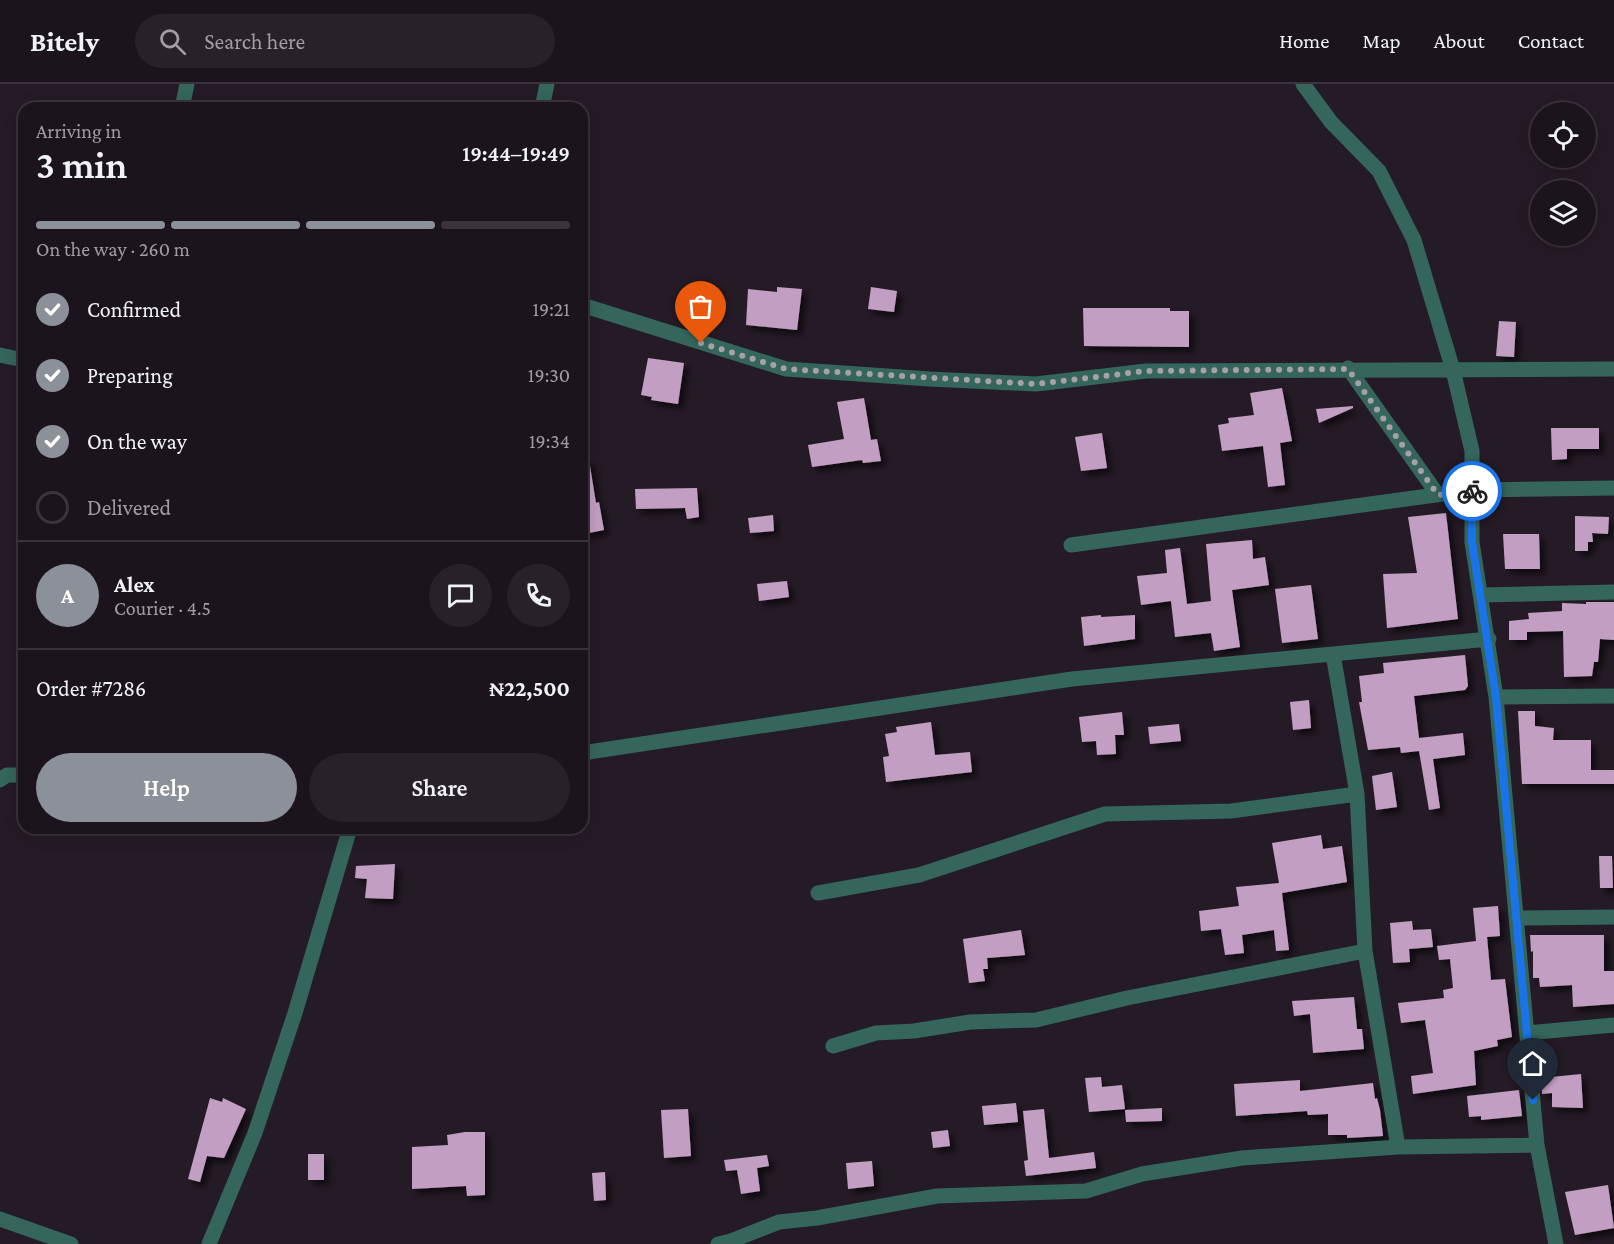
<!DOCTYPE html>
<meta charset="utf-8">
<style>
:root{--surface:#1c141c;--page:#292129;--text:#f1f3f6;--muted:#a09ea3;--line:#3a333b;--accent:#8c9099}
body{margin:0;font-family:"Crimson Pro",serif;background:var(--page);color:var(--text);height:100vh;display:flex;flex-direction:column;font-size:22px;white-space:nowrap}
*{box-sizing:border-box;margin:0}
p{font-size:20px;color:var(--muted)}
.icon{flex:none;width:33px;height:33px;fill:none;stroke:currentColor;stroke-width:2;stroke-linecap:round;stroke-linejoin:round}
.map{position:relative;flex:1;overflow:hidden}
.side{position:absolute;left:18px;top:18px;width:570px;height:732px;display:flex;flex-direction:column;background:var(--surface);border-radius:18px;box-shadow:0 3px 15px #0003,0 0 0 2px var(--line)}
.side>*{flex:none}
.controls{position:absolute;left:1530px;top:18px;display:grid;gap:12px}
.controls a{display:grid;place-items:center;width:66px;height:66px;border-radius:50%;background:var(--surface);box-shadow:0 3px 15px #0003,0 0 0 2px var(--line);font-size:30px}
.pin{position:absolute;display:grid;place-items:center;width:51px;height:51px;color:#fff;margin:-62px -26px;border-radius:50% 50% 50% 0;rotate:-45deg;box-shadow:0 0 6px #0007}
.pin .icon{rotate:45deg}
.courier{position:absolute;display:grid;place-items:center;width:60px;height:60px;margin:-30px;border:4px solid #1a73e8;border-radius:50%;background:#fff;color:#222;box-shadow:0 2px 8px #0007}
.headline em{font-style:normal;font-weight:600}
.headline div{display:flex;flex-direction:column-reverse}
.headline{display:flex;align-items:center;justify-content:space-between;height:102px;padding:0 18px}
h1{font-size:39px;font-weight:600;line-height:45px}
.bar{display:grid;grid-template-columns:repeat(4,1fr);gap:9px 6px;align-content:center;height:72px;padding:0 18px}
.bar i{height:8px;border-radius:4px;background:var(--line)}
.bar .current{background:var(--accent)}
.bar p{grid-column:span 4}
.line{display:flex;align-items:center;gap:15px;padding:0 18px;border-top:2px solid var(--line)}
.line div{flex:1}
.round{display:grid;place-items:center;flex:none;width:63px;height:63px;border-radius:32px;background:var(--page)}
ol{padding:0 18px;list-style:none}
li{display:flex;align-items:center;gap:18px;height:66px}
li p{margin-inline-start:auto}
li .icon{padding:6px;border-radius:50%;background:var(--accent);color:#fff;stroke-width:4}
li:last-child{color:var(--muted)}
li i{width:33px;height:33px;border:3px solid var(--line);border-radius:50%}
.cta{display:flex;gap:12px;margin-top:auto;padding:12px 18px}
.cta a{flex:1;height:69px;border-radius:36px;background:var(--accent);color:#fff;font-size:24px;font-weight:600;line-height:69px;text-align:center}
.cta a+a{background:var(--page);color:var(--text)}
header{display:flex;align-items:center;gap:36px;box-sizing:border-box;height:84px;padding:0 30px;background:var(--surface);border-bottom:2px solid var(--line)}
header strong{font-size:28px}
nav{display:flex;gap:33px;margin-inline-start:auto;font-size:21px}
.search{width:420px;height:54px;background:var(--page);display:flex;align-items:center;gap:15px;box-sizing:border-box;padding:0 21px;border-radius:33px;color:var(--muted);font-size:22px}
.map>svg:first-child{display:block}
</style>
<header>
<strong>Bitely</strong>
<div class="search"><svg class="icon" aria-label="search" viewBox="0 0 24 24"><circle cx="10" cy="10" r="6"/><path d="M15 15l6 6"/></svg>Search here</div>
<nav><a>Home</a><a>Map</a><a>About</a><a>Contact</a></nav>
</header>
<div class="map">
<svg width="1614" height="1160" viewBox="0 0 1614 1160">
<defs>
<filter id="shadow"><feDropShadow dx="5" dy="5" stdDeviation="3" flood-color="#0009"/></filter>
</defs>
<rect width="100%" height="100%" fill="#251b26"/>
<path fill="#c29ec3" filter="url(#shadow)" d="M777,203l25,2 -5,41 -51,-5 2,-36 29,3z
M871,203l26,4 -3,21 -26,-3z
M1083,224h87v3h19v36l-105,-1z
M1499,237l17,1 -2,35 -18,-1z
M648,274l36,5 -6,41 -27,-4 1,-3 -11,-2z
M1282,304l10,53 -12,2 5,42 -17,2 -5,-41 -41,5 -4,-26 11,-2 -1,-5 26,-3 -4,-22z
M864,314l7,42 6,-1 4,22 -18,2 -1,-3 -50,7 -4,-22 36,-6 -7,-37z
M1353,322v2l-34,15 -3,-14z
M1551,344h48v21h-32v10l-15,1z
M1102,349l5,35 -26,3 -6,-34z
M582,376h7l7,43 3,-1 5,28 -20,4z
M697,404l2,29 -12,2 -2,-11 -49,1 -1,-20z
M1446,429l12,106 -71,9 -4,-54 34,-1 -9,-56z
M773,431l1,16 -24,2 -2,-15z
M1575,432l34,1 -1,17 -16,-1 1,9h-5v9h-13z
M1503,450h36l1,35h-35z
M1252,456l1,19 12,-2 4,28 -37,5 8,57 -26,4 -3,-18 -36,4 -4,-36 -30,4 -4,-29 30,-3 -2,-23 15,-2 7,56 24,-3 -5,-57z
M787,497l2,16 -30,4 -2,-17z
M1311,501l7,54 -36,4 -7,-54z
M1586,518h28v38l-14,-1 -2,23h-4l-2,14 -28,1 -1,-46 -36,1v8h-18v-19l20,-2 -1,-6 34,-2v-8l24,1z
M1101,531v2l34,-2v24l-51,7 -3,-29z
M1465,571l3,31 -3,4 -51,6 5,42 44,-5 2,22 -32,4 7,49 -11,2 -10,-59 -18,2 -1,-6 -32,3 -9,-48h3l-3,-26 25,-3 -1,-10z
M1309,616l2,28 -18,2 -3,-28z
M1518,627h17v15l19,2 -1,12h38v30h23v14h-92z
M1122,628l2,23h-9l1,19 -19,1 -1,-14 -14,1 -3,-25z
M931,638l4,33 35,-3 2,20 -86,10 -3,-25 6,-1 -4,-22 12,-2 -1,-5z
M1179,640l2,17 -31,3 -2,-17z
M1392,688l5,35 -21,3 -4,-34z
M1321,751l2,14 19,-3 5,36 -65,11 7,57 -13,1 -2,-21 -32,5 2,18 -19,2 -4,-26 -20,2 -2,-20 40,-5 -3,-19 43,-4 -7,-40z
M1599,772h13l1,32h-13z
M395,780l-2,35 -28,-1 2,-19 -12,-1 1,-12z
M1498,822l2,30 -13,1 4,43 14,-1 7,58 -15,3 1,6 -24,5 2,34 -63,9 -2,-18 22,-3 -8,-53 -24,3 -3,-20 46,-5 -1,-8 10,-2 -3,-29 -11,1 -2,-14 39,-5 -3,-33z
M1412,837l1,9 18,-1 2,18 -24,2 1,13 -17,1 -3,-40z
M1021,846l4,25 -38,3 1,11h-5l2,12 -16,2 -6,-44z
M1530,851h74v36h10v33l-41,3 -1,-22 -32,2 -1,-9h-6v-27l-2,1z
M1354,913l3,32h5l2,20 -51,4 -3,-39 -16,2 -2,-15z
M1581,990l2,34 -31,-1v-14l-10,1 -1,-16z
M1101,993l1,10 20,-2 3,24 -36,3 -4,-34z
M1300,996v11l73,-8 2,16 2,-1 3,12 3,26 -36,2v-3h-19v-21l-20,1 -1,-4 -71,5 -2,-32z
M1519,1006l3,26 -41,4v-4l-12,1 -2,-21z
M210,1014l12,4 1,-4 23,11 -22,49 -17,-2 -7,26 -12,-3z
M1016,1019l2,19 -34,3 -2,-19z
M1162,1024v13l-36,1 -1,-12z
M688,1025l3,47 -27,2 -3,-48z
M1044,1025l5,49 45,-6 2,16 -70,8 -2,-15 4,-1 -5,-49z
M948,1046l2,16 -17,2 -2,-16z
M465,1048h20v63l-18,1 -1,-10 -54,3v-42l36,-2 -1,-10z
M308,1070h16v26h-16z
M767,1071l2,11 -12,2 3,23 -19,3 -4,-24 -11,1 -2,-11z
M872,1077l2,25 -26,3 -2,-26z
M605,1088l1,28 -12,1 -2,-28z
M1608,1101l6,43 -39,7 -10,-43z"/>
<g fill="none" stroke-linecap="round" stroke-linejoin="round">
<path stroke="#34665c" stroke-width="15" d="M1303,0l28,38 48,49 35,69 39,130 19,81v91l24,155 41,448 19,99
M182,24l5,-24
M542,24l5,-24
M582,221l204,64 144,10 106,5 110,-13 468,-2
M0,271l24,5
M1348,284l90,127
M1071,461l401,-55 142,-2
M1481,511l133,-3
M1333,570l24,140 8,157 33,196
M1496,613l118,-1
M582,669l490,-74 417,-40
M0,696l7,-5h17
M818,809l101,-18 186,-61 126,-3 126,-17
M1517,834l97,-1
M1527,949l87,-8
M833,962l43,-13 38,-2 56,-9 66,-2 91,-22 238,-47
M0,1135l71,25
M209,1160l46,-111 40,-120 55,-185
M718,1160l13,-3 48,-19 38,-4 120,-22 149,-5 56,-17 100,-16 156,-11 139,-2"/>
</g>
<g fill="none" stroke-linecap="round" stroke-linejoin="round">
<path stroke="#a8a0a8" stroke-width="6" stroke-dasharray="0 10.8" d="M701,259l85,26 250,15 110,-13 202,-2 90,126 34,-4"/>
<path stroke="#1a73e8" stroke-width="8" d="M1472,407v51l24,155 37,403"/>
</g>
</svg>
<div class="controls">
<a><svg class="icon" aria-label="locate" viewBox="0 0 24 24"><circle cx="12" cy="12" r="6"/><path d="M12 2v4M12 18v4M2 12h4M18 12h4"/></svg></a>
<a><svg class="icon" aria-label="layers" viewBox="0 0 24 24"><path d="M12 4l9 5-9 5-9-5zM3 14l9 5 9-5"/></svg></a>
</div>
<div class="pin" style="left:701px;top:259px;background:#ea580c"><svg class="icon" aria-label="bag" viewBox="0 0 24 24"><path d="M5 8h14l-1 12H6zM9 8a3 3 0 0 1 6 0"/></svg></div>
<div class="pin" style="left:1533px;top:1016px;background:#1f2937"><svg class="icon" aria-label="home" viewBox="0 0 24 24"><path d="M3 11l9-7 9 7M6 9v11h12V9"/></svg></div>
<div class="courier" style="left:1472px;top:407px"><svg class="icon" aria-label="bike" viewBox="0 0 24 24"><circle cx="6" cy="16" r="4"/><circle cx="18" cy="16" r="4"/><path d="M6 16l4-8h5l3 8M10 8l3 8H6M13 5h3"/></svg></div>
<section class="side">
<div class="headline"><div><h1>3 min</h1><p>Arriving in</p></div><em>19:44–19:49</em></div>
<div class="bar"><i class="current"></i><i class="current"></i><i class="current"></i><i></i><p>On the way · 260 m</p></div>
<ol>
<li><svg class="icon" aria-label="check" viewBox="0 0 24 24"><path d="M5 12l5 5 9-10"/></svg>Confirmed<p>19:21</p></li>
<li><svg class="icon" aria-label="check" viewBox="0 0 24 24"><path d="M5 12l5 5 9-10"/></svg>Preparing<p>19:30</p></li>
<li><svg class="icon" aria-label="check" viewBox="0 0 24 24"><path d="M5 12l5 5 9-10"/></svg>On the way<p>19:34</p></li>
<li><i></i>Delivered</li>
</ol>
<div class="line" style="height:108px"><b class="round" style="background:var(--accent);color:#fff">A</b><div><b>Alex</b><p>Courier · 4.5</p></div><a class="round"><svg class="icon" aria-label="chat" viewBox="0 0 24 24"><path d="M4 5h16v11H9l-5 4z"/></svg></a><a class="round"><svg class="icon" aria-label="phone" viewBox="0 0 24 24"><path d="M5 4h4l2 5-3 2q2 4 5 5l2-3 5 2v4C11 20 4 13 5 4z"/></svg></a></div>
<div class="line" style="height:78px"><div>Order #7286</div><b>₦22,500</b></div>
<div class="cta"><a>Help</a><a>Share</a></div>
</section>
</div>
